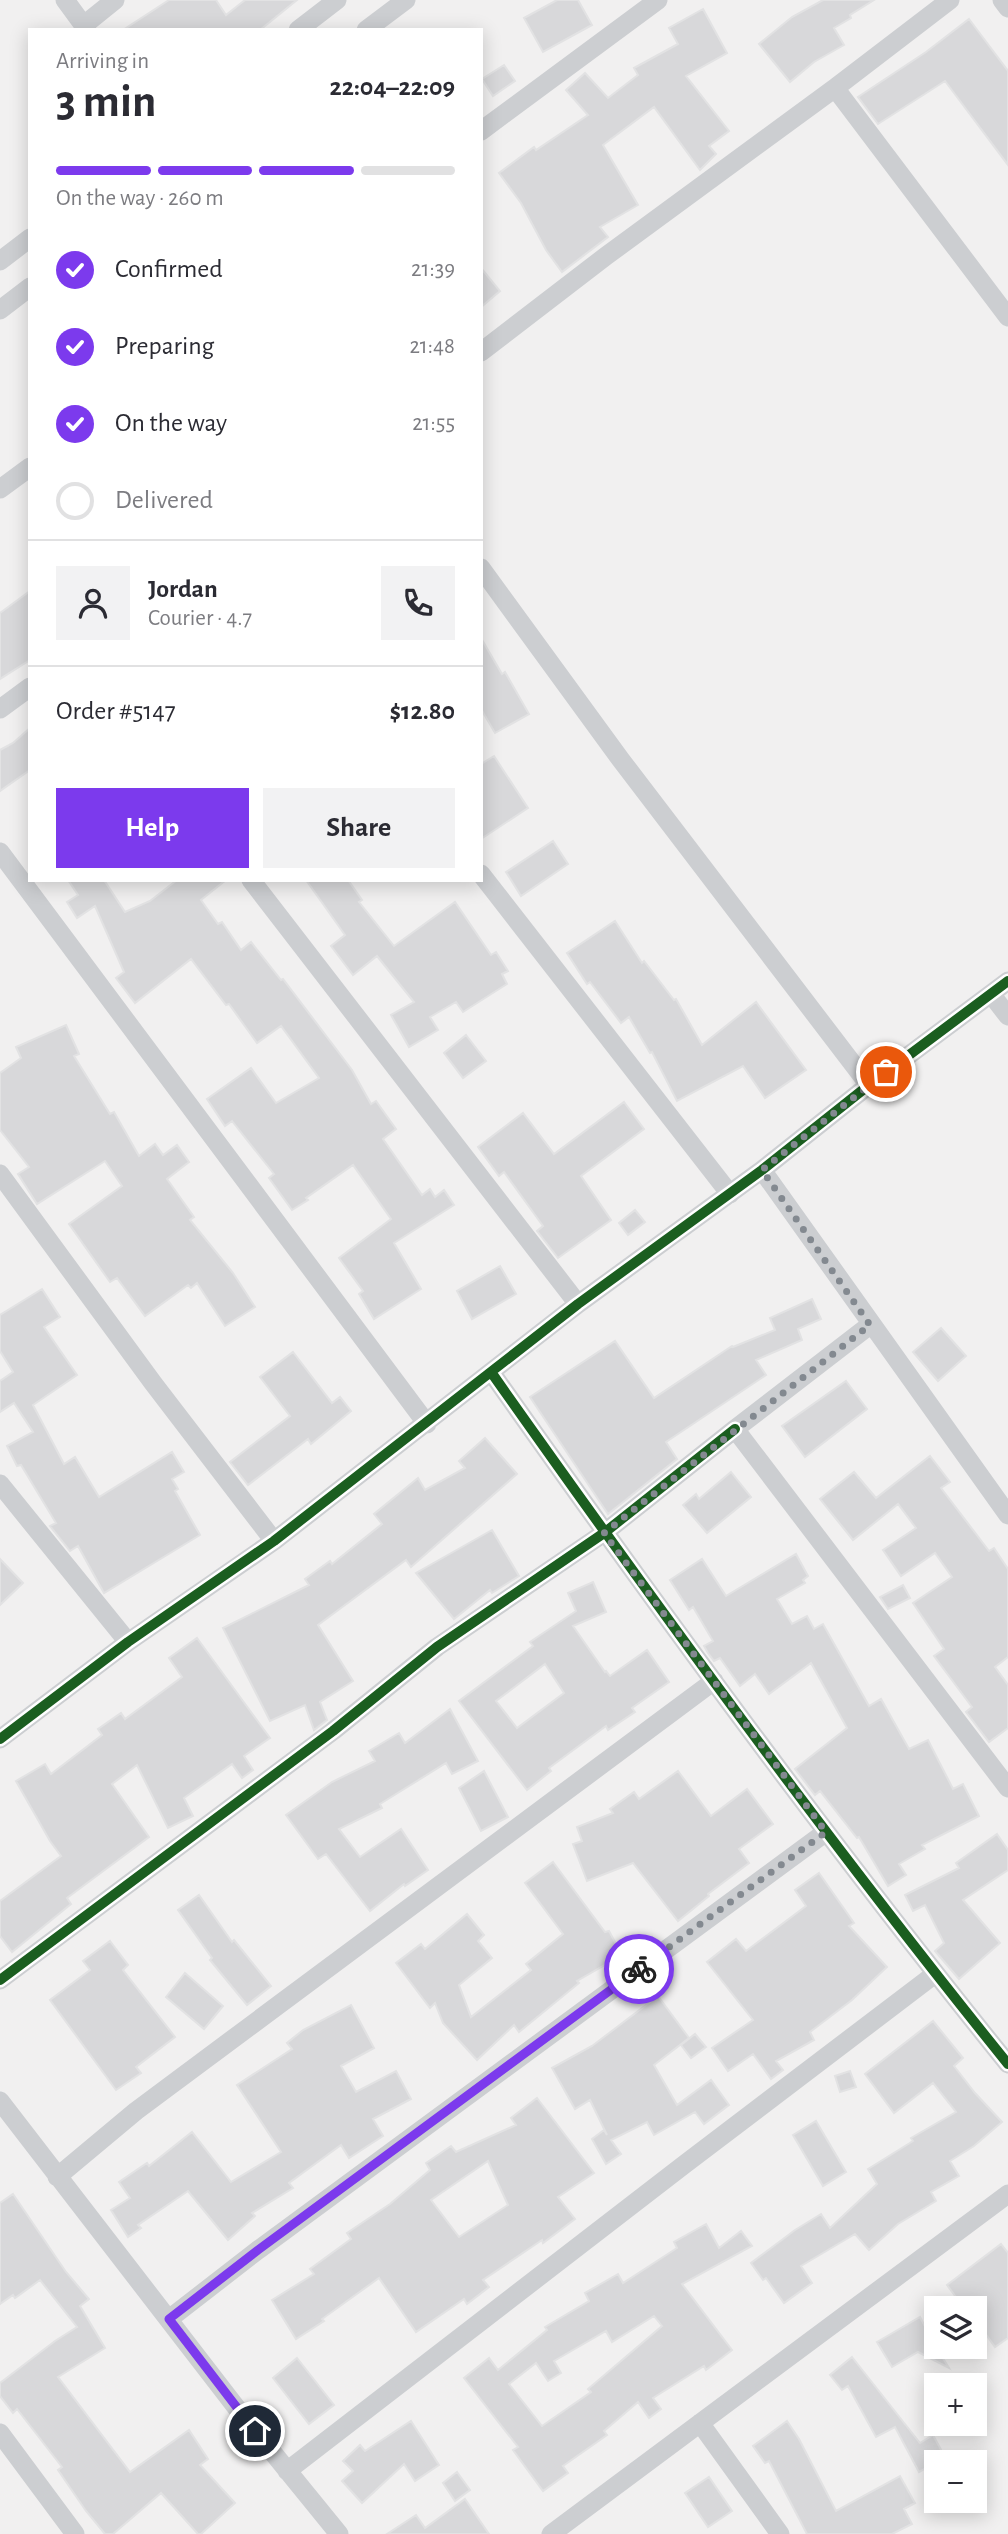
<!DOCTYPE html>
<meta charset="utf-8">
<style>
:root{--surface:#fff;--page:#f2f2f3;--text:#2b2b33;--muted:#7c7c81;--line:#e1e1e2;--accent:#7c3aed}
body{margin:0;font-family:"Alegreya Sans",sans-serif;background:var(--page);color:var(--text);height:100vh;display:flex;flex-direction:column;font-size:26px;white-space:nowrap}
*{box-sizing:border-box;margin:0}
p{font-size:23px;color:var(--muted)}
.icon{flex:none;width:38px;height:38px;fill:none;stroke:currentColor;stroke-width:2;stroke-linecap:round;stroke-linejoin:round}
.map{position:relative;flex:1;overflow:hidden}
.side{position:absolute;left:28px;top:28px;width:455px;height:854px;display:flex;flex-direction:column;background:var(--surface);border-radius:0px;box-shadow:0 4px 18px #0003}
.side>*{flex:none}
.controls{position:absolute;left:924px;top:2296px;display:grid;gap:14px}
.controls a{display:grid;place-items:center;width:63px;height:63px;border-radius:0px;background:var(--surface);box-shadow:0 4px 18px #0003;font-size:35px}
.pin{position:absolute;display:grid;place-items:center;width:60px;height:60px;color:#fff;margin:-30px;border:4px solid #fff;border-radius:50%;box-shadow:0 2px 7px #0007}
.courier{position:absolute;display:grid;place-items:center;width:70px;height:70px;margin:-35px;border:5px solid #7c3aed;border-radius:50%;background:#fff;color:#222;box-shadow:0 2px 9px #0007}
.overview em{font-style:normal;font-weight:600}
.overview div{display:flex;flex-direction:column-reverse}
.overview{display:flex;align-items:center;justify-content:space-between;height:119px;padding:0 28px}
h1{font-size:46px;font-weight:600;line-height:52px}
.bar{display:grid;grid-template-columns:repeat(4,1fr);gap:10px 7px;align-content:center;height:84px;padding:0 28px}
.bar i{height:9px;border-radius:5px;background:var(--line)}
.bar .active{background:var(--accent)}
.bar p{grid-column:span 4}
.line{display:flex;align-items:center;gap:18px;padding:0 28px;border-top:2px solid var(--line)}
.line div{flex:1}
.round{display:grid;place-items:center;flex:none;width:74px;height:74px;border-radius:0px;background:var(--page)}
ol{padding:0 28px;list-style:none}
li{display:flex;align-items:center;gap:21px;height:77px}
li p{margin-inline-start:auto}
li .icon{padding:7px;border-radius:50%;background:var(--accent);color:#fff;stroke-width:4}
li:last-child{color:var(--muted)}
li i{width:38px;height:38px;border:4px solid var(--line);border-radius:50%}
.action{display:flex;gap:14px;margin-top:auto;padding:14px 28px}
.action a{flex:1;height:80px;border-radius:0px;background:var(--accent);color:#fff;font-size:28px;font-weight:600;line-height:80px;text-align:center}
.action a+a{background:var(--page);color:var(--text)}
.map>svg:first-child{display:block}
</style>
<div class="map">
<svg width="1008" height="2534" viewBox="0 0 1008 2534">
<rect width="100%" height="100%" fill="#f1f0f0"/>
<path fill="#d8d8da" stroke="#e2e2e3" stroke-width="2" fill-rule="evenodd" d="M169,0h47l10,15 19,-15h52l-37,30h-137z
M557,0h21l14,25 -49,27 -19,-34z
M823,0h51l-24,15 1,3 -17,10 10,17 -30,17 -24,20 -31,-38 33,-27z
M703,9l24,44 -41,23 43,55 -20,15 7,8 -16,16 -46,-63 -51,38 35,60 -38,22 8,10 -46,35 -16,-22 -25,-47 -22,-30 35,-26 2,3 52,-35 -22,-25 19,-17 23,25 30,-23 -4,-7 44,-24 -9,-16z
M969,19l39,52v94l-63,-84 -67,43 -20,-27 68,-45z
M504,65l11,16 -22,15 -11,-17z
M481,268l19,23 -19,16z
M30,591v69l-30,19v-66z
M481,638l21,36 3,-2 24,42 -34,19 -14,-24z
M30,728v42l-30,21v-41l13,-7z
M494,756l34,52 -47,31v-75z
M553,841l15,23 -47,32 -15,-24z
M68,880h36l21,32 25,-11 27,-21h49l-25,20 17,24 4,-2 19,28 10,-8 30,38 2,-1 69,91 19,34 5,-3 20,28 -13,10 39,56 8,-6 5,8 9,-7 10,15 -60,38 27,46 -47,30 -15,-25 4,-3 -24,-33 52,-39 -38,-54 -47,33 2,2 -16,10 -23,-32 5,-4 -42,-53 -7,5 -18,-27 44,-31 25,35 43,-25 -38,-52 -24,17 -28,-39 -3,1 -35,-46 -56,44 -19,-25 8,-6 -29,-66 -18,12 -10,-16 11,-7z
M306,880h42l14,20 -3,2 35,44 61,-44 36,53 5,-3 12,19 -6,3 5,10 -44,28 -7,-10 -26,15 8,13 -29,17 -18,-32 23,-13 -37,-46 -24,19 -22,-29 14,-11z
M615,921l27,42 2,-2 30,39 2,-1 26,46 54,-43 50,68 -41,28 -22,-32 -66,35 -25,-49 -2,1 -21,-36 -8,6 -31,-41 -3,2 -20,-31z
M66,1025l13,29 -5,2 36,58 4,-2 25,44 16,-12 8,11 14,-10 12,17 -22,17 27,38 -4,3 43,53 22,34 -30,19 -28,-43 -6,5 -3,-3 -43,31 -28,-38 -7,4 -41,-58 53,-38 -17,-25 -68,43 -19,-30 11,-7 -29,-37v-57l21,-15 -5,-11z
M466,1035l20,26 -23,17 -19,-25z
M624,1102l20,27 -63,47 30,44 -53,38 -21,-27 6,-5 -39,-54 -5,4 -21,-29 45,-34 31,41z
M635,1210l10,12 -17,13 -9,-12z
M500,1266l16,28 -44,25 -15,-28z
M42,1289l18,28 -16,10 33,48 -44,30 31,59 11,-7 24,40 73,-45 12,20 -12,7 6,10 -3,2 25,44 -96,58 -26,-47 -8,5 -20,-25 6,-3 -35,-58 -4,1 -10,-20 26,-14 -19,-29 -14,9v-31l13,-9 -13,-21v-36z
M812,1299l9,20 -23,10 4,11 -46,20 10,15 -100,67 11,17 -69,55 -78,-117 85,-56 39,57 78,-52 1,1 42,-17 -5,-12z
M941,1328l25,28 -28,25 -25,-29z
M293,1352l39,51 8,-6 11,14 -40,33 -3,-5 -60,46 -18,-23 60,-46 -30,-39z
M846,1381l21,28 -62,48 -23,-31z
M485,1438l32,36 -106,93 -5,-7 -88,65 35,56 -33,21 7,18 -13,10 -9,-25 -35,16 -47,-93 86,-43 -4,-6 25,-18 2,3 50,-40 -8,-10 44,-36 7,12 40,-22 -6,-7z
M930,1456l20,26 -9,6 48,63 5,-3 14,21v88l-13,10 13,18v43l-19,14 -23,-30 6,-5 -38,-51 10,-7 -31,-46 39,-26 -17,-24 -34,23 -18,-26 33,-22 -18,-24 -45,36 -33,-41 34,-27 22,26z
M731,1472l20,25 -44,36 -24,-28 13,-11 3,5z
M492,1530l27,46 -27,17 -2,-3 -36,29 -38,-46z
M796,1554l12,22 -5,4 2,3 -28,16 15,25 15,-8 7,13 9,-5 46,82 12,-7 28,50 19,-9 25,49 10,-5 16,32 -57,29 3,4 -26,15 7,11 -18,11 -29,-49 -2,1 -37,-47 -5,4 -20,-26 52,-41 -36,-65 -42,31 -14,-20 -15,12 -20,-28 -6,3 -6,-8 -4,-7 9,-5 -20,-34 -4,3 -19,-30 32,-21 24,37z
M0,1559l23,24 -23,22z
M593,1582l13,30 -33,14 32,46 1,-1 4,5 37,-26 22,32 -37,26 3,4 -27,18 -2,-4 -57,42 2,3 -24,19 -68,-89 74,-55 -3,-4 46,-31 -8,-18zM545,1664l19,29 -47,35 -21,-27z
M903,1585l7,13 -22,11 -8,-12z
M197,1638l73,100 -26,18 9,14 -11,8 -10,-14 -48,34 9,18 -25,12 -31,-63 -25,19 37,53 -82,61 4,6 -59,48 -12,-16v-35l61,-45 -11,-15 -34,-60 29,-17 6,10 51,-39 -4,-6 23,-16 4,6 57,-42 -13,-19z
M450,1709l28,52 -26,13 -6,-11 -66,41 2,4 -43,21 21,28 41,-28 27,41 -23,16 -1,-2 -34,27 -44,-57 -8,5 -32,-44 46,-33 43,-21 -6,-10 30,-18 6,10z
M484,1771l24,46 -27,14 -22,-43z
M678,1771l33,45 36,-27 26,35 -34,25 10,14 -41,31 1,2 -31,25 -45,-58 -46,18 -14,-37 9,-3 -5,-14 36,-14 -3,-4 24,-17 5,7z
M997,1834l11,16v20l-45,30 37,43 -41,36 -24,-28 9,-8 -19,-38 -12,6 -8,-16 54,-27 -3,-5z
M553,1862l52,70 4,-1 13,24 -45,26 2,2 -60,49 -5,-7 -37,35 -34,-37 -8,-20 -5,5 -34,-45 25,-19 4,5 42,-35 17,21 -6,6 14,17 -33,27 12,32 60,-47 -5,-6 37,-30 -38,-51z
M819,1873l35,50 -5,3 38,41 -35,33 -42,32 4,8 -38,21 7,9 -12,9 -18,-25 -25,17 -16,-23 41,-28 -46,-58 29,-23 10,12 60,-45 -11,-16z
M199,1895l33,47 2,-2 37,46 -24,19 -37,-45 2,-2 -34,-48z
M110,1941l18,24 -5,5 52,67 -39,30 5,6 -25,17 -66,-90 40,-30 -7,-9z
M185,1973l38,33 -19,23 -38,-32z
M658,1996l31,42 -35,27 23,40 34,-25 18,25 -25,19 -9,-12 -41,23 -7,-13 -36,18 10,14 -15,10 -14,-25 12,-9 3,5 -17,-35 -15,9 -23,-41 40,-22z
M351,2005l23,43 -33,18 15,26 40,-21 15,28 -38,20 10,17 -34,22 -8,-13 -52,38 4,5 -41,25 3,3 -27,24 -40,-49 -50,34 3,3 -13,9 -17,-27 19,-12 -11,-16 28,-19 2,3 43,-34 39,50 50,-30 -44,-67 55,-36 -5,-6 16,-13z
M933,2021l30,37 -9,8 21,27 27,29 -28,24 -24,15 9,15 -28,16 5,9 -38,23 -29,26 -14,-16 -54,32 11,17 -28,20 -18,-25 -3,2 -12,-17 44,-33 26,-16 9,14 47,-44 -9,-15 45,-28 -2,-3 45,-26 -23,-29 -39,30 -29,-39z
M695,2034l11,13 -15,11 -10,-13z
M850,2071l6,16 -16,5 -5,-16z
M537,2098l57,75 -36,24 17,22 -32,24 -1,-3 -59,40 6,7 -22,17 -3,-5 -48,33 -37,-54 -57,41 2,2 -28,18 -24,-39 42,-26 -4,-5 41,-30 -4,-6 43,-29 40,-34 -4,-7 25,-17 5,6 60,-27 -5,-7zM488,2161l20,44 -49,32 -28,-37z
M816,2121l30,51 -23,14 -30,-51z
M13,2194l53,78 23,27 -9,7 25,42 -47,29 72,95 59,-42 19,29 -8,6 35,38 -34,31h-3l-37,-41 -48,41h-8l-19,-23 -28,-41 4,-3 -45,-58 -4,4 -13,-17v-13l55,-42 22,-14 -37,-47 -25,18 -2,-3 -13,9v-101z
M706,2224l13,24 22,-17 11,15 -70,38 50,66 -26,20 -2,-4 -51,32 8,11 -12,9 -11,-16 -34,29 3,4 -44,31 5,7 -25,18 -30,-41 5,-3 -54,-69 25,-20 9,12 49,-40 -2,-3 44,-26 -4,-8 33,-19 5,9 54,-35 -3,-6zM654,2316l8,10 -74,63 3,3 -49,34 -33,-42 27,-21 12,18 13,-8 -7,-12 52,-30 6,11z
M1001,2244l7,9v85l-13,9 -20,-28v-11h-11l-17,-23z
M920,2317l16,30 13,21 -31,-16 -26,15 -15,-25z
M852,2357l68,86 13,-8 12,22 -26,15 -24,-45 -19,10 -28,-51 -6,4 -12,-15z
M297,2358l37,47 -25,19 -36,-46z
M411,2421l28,44 -24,16 -11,-17 -42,39 -20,-22 11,-10 -10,-10 17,-16 5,6z
M787,2421l12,18 37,72 64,-35 15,27 -11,6 8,15 -20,10h-85l-38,-73 -4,2 -12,-17z
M457,2472l13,18 -15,11 -12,-18z
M709,2477l23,34 -24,16 -23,-34z
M465,2499l24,35h-102l29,-19 9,13z"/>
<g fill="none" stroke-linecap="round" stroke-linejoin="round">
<path stroke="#ccced1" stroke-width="19" d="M65,0l22,30
M1002,0l6,8
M84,25l31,-25
M298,30l39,-30
M366,30l40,-30
M835,88l173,229
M481,131l177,-131
M0,261l30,-23
M0,310l30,-23
M481,352l125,-96 229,-168 115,-88
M0,489l30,-22
M481,568l140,192 248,325
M0,709l30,-22
M0,852l427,572
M481,874l249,320
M251,880l327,424
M991,994l17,22
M762,1170l246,345
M0,1174l153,209 121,158
M870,1325l-135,104 273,359
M491,1372c166,235 336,468 517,692
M0,1484l128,158
M0,1739l128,-97 146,-101 304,-237 184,-134 107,-85 139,-104
M0,1980l333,-249 104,-84 167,-114 131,-104
M0,2101l239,310 100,123
M57,2177l79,-66 578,-430
M169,2319l89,-69 568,-418
M700,2423l80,111
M0,2433l75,101
M287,2471l398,-307 250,-190
M551,2534l457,-340"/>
<g stroke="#fff" stroke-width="15">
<path id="cycleway" d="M491,1372c166,235 336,468 517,692
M0,1739l128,-97 146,-101 304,-237 184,-134 107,-85 139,-104
M0,1980l333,-249 104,-84 167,-114 131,-104"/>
</g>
<use href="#cycleway" stroke="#1b5e20" stroke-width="10"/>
</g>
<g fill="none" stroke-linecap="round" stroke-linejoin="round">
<path stroke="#838990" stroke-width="7" stroke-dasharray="0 12.6" d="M639,1969l187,-137 -222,-299 266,-208 -108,-155 124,-98"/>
<path stroke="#7c3aed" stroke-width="9" d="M255,2431l-86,-112 89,-69 381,-281"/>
</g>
</svg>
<div class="controls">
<a><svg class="icon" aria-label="layers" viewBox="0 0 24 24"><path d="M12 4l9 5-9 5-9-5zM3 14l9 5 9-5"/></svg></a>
<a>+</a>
<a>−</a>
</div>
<div class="pin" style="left:886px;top:1072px;background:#ea580c"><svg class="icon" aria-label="bag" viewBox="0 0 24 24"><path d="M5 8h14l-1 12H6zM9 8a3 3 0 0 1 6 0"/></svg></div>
<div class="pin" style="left:255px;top:2431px;background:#1f2937"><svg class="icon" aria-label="home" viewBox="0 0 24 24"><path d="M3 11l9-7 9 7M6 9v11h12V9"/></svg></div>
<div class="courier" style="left:639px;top:1969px"><svg class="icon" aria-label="bike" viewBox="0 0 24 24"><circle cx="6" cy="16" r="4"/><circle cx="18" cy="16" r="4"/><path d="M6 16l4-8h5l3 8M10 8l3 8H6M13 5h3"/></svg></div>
<section class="side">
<div class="overview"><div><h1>3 min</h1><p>Arriving in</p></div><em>22:04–22:09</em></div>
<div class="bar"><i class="active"></i><i class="active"></i><i class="active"></i><i></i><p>On the way · 260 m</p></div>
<ol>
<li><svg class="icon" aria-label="check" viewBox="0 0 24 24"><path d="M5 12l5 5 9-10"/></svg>Confirmed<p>21:39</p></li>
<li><svg class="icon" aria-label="check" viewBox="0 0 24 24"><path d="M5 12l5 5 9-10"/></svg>Preparing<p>21:48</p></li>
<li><svg class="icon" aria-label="check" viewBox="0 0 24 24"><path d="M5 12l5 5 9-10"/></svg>On the way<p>21:55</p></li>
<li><i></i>Delivered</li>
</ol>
<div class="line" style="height:126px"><a class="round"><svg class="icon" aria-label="person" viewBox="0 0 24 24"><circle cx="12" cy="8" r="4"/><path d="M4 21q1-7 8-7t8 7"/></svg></a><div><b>Jordan</b><p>Courier · 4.7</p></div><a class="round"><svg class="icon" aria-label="phone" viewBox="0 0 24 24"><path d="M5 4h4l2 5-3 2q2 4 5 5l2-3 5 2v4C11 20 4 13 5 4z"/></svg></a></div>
<div class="line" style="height:91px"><div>Order #5147</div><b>$12.80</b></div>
<div class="action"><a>Help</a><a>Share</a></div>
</section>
</div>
